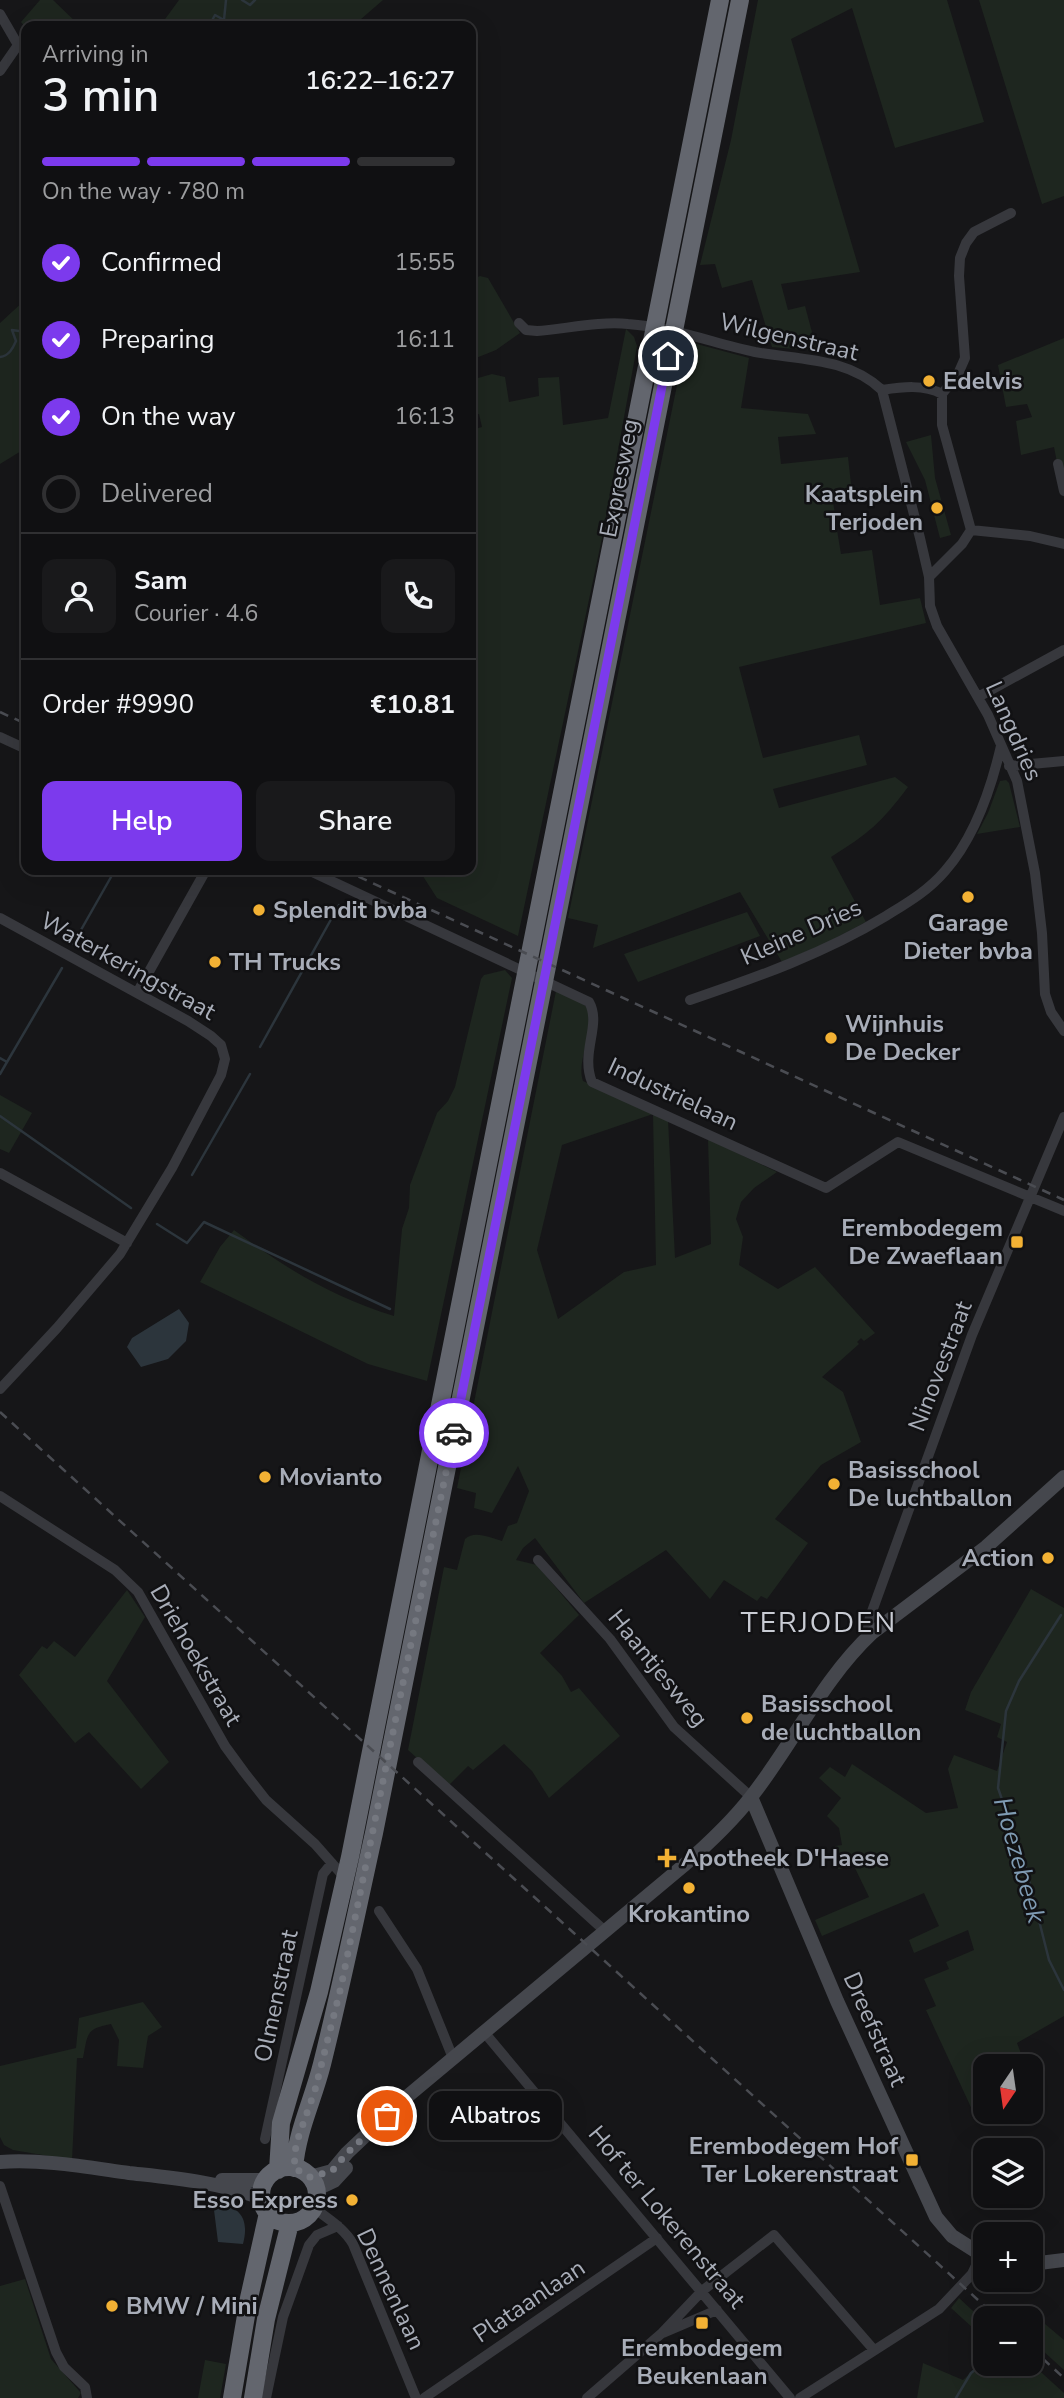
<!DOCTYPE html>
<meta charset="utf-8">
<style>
:root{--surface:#101012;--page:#19191b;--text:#f1f3f6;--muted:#9c9d9f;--line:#303032;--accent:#7c3aed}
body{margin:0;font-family:"Nunito Sans",sans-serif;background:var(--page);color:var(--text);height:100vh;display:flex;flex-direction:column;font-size:26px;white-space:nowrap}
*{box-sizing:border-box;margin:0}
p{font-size:23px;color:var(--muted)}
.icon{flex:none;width:38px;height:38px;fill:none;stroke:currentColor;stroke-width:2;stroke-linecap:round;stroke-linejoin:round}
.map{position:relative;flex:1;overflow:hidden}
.sheet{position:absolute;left:21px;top:21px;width:455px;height:854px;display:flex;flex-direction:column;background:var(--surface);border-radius:14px;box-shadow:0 7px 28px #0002,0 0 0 2px var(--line)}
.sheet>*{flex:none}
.needle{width:46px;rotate:193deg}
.controls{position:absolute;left:973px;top:2054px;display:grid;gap:14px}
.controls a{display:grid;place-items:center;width:70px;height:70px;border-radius:14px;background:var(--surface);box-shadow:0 7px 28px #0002,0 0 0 2px var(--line);font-size:35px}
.pin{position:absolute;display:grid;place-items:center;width:60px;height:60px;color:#fff;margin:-30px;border:4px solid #fff;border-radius:50%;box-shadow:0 2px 7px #0007}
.courier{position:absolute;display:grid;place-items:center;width:70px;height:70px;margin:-35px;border:5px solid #7c3aed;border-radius:50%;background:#fff;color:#222;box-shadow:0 2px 9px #0007}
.bubble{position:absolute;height:49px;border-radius:14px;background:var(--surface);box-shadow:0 7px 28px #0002,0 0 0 2px var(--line);font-size:23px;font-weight:600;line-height:49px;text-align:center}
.head em{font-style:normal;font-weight:600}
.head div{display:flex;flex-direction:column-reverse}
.head{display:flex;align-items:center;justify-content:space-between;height:119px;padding:0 21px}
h1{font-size:46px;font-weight:600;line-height:52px}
.bar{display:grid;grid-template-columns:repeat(4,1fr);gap:10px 7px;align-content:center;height:84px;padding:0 21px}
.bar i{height:9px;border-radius:5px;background:var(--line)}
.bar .current{background:var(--accent)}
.bar p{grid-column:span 4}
.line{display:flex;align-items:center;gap:18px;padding:0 21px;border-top:2px solid var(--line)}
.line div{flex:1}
.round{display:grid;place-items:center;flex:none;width:74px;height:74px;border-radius:14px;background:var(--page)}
ol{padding:0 21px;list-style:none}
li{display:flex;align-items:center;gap:21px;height:77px}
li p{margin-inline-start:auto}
li .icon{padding:7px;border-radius:50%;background:var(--accent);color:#fff;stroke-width:4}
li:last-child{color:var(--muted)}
li i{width:38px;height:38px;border:4px solid var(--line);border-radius:50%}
.primary-button{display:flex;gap:14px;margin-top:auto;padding:14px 21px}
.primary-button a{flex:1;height:80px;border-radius:14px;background:var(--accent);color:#fff;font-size:28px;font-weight:600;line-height:80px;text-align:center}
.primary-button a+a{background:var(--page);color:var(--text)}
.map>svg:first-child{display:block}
</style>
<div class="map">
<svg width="1064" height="2398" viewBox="0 0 1064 2398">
<rect width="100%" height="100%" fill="#161618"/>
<path fill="#1e261f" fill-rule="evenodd" d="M40,0h13l27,26 -54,2 -5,-6z
M179,0h204l-30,26h-193z
M758,0h189l37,122 -89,26 -43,-140 -61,31 69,233 -79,12 7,26 17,-4 12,45 -45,-4 -20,-67 -30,8 -7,-24 -15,1 31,-125z
M979,0h85v196l-22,8z
M480,276l8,2 32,55 -24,17 -25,10v-80z
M26,299v149l-26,16v-141z
M626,329l8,8 3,9 -35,192 -84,398 -81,-38 -18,-28h52v-440l11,-3 -3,-13 -8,2v-36l21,-6 13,3 4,25 30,-6 -1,-18 21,-1 4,48 45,-7z
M1064,338v160l-10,-51 -33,8 -5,-34 16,-4 -5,-13 -21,3 -8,-42z
M693,343l56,15 -8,50 67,6 8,20 -38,3 3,27 67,-7 4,36 -20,4 3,16 7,-1 1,4 -8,2 6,36 31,-4 8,55 40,-7 6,25 -187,44 24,91 96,-23 8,30 -94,24 6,19 116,-31 13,10c-27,36 -40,47 -77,70l35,65 -42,22 -42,18 -42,-70 -147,56 5,-23 -30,-7 116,-567 2,-6z
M931,435l4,43 16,57 -11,3 -15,-58 -19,-38z
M1006,780l3,3 11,44 -43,7 11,-21 12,-32z
M747,912l13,24 -122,46 -14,-28z
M505,970l7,8 -85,403 -59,-17 -168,-82 20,-35 14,-17c51,38 98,67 160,86l8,-87 7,-21 1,-23 27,-72 11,-12 7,-14 26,-108 3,-4z
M556,991c7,3 15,4 21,8 30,16 -3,57 6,82l85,39 7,138 36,-14 -3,-105 69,33 -23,16 -13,14 -5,17 7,18 -4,28 39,24 37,-22 60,66 -11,8 -3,-3 -4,4 2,2 -37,33 21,15 18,50 -40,23 -46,54 33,24 -41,56 -6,-3 -4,5 -33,-21 -14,19 -44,-49 -82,53 -49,-65 -12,10 -7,12 21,5 42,50 -39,38 22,23 9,16 8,-4 41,48 -71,62 -17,-27 -28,-27 -31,26 -5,-4 -20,20 -40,-36 36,-183 13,3 8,-31c10,-9 25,-1 37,2l6,-15 9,-3 12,-32 -11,-25 -26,47 -18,-5 2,-15 -19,-5zM653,1114l3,151 -32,7 -66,47 -21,-69 25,-105z
M0,1095l32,18 -23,40 -9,-4z
M1031,1589l33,19v408l-47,27 9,24h-41v45l-10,4 -49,-106 10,-4 -12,-27 25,-10 -3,-7 28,-12 -6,-20 -54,23 -5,-13 30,-14 -15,-33 -102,43 -7,-16 54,-23 -15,-31 -16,3 -3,-23 7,-1 -3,-17 -12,-12 14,-18 -22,-20 11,-11 15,10 7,-13 74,49 32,-5 -10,-39 6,-14 43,16 10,-29 -10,-5 4,-13 -36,-14 6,-18z
M127,1590l18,27 -38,64 62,81 -28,27 -52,-57 -14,11 -56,-68 23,-29 5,3 7,-8 21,16z
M143,2002l19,25 -14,9 -5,32 -26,-2 2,-26 -8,-16c-26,5 -23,10 -28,34h-6l-5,102 -59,-10 -9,-5 -4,-8v-71l76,-18 3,-30z
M25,2279l26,80 30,34 -3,5h-78v-112z
M959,2298l26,24v17l-34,-31z
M1032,2313l32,27v30l-33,-30v-21h-5z
M985,2359v5l46,-1 33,30v5h-147l6,-35 40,17z
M205,2360l21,4 -6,34h-22z"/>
<path fill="#2c353c" d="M179,1309l10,14 -3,18 -18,18 -27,8 -14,-20 5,-9z
M213,2202c26,4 37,15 30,42l-25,-2z"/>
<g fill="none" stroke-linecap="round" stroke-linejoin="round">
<path stroke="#2c353c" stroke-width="2.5" d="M242,0l8,5 5,-5
M209,26l6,-11 9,5 2,-20
M0,357c9,-1 13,-9 16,-16l-4,-11 14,2
M73,944l42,-74
M260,1047l79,-142
M0,1058l7,4 55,-94
M0,1074l7,-12
M0,1116l131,92
M192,1175l58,-101
M157,1224l30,19 17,-21 186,87
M1061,1615l-42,66 -13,30 -8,77 27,77 24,95 15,30
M956,2398l15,-25 14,-11"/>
<path stroke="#37383d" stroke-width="10" d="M0,14l18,31 -18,26
M519,323l7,7 11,1c28,-2 63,-10 91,-7 44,3 85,19 127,28 44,8 92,5 127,38
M882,390l38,148 9,39 1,29 7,20 51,89 29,66 18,92 7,60 3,61 6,18 13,19
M882,390c20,-3 42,-6 60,4
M1058,464l6,27
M971,530l-29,-105v-31l16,-20 7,-16 -6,-82 1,-18 6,-15 8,-11 37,-19
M971,530l59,6 34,8
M929,577l33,-33 9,-14
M978,697l86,-47
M0,737l26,12
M1009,766l55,-5
M308,870l281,132c13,23 -9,50 3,80l234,106 72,-46 166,69
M0,918l188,103 23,15 10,9 4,14 -4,16 -49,93 -52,86 -63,74 -57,61
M137,993l69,-123
M690,1000c68,-23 135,-47 196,-84 21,-13 42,-25 59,-45 30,-34 46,-82 56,-125
M0,1173l127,70
M0,1496l115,74 23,22 87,154 19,26 22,28 49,44 30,34
M538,1560l72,79 64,88 77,70
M872,1633l-4,-6 2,-10 102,-282 92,-218
M418,1762l187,169
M379,1911l38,58 36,89
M484,2032l306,366
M265,2139l58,-265 9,-11
M0,2186l56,166 8,15 21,20 2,11
M314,2208c14,11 30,20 39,36l63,154
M663,2333l54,-23
M266,2398l17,-81 26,-72 8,-10 21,-9
M424,2398l233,-160
M587,2398l75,-65 40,-42 72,-56 100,115
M800,2398l139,-89 33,-35 9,-19"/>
<path stroke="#45474d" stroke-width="14" d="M751,1797l86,204 99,216 16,19 33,21
M0,2162c43,-3 86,5 129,11 44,5 90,9 132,25
M310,2177l22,-6 15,-18 56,-53 280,-234c24,-21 48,-43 68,-69 42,-53 71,-117 121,-164l114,-86 78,-70
M222,2180h44
M317,2189l17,-8 12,-13
M1031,2264l33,-4"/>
<path stroke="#63666e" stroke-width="18" d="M261 2195a28 28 0 1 1 56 0a28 28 0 1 1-56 0Z
M294,2168c3,-37 19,-68 28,-104 19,-76 35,-154 52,-231l366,-1833
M278,2170l3,-47 38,-131 31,-135 370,-1857
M232,2398l17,-100 19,-85
M253,2398l13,-79 24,-96"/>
<path stroke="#4a4c52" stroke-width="2.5" stroke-dasharray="9 7" stroke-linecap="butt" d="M0,712l26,12
M344,870l720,330
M0,1412l999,907
M1031,2348l33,30"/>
</g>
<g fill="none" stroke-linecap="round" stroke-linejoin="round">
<path stroke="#757880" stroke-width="7" stroke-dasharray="0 12.6" d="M387,2116l-40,37 -15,18 -22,6 -16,-9 2,-24 19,-54 26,-103 113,-554"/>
<path stroke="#7c3aed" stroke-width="9" d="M454,1433l214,-1077"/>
</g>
<g fill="#f2b134" stroke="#111113" stroke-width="2.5">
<circle cx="929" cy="381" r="7"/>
<circle cx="937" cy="508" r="7"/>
<circle cx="968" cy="897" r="7"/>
<circle cx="259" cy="910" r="7"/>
<circle cx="215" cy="962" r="7"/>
<circle cx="831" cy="1038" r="7"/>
<rect x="1010" y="1235" width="14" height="14" rx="3.5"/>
<circle cx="265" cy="1477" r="7"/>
<circle cx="834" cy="1484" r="7"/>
<circle cx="1048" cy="1558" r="7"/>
<circle cx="747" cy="1718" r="7"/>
<path d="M663.5 1847.5h7v7h7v7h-7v7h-7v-7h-7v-7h7z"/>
<circle cx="689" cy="1888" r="7"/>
<rect x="905" y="2153" width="14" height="14" rx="3.5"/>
<circle cx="352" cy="2200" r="7"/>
<circle cx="112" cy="2306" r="7"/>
<rect x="695" y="2316" width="14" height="14" rx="3.5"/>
</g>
<g text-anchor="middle" stroke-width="5" stroke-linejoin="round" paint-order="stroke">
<g font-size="24" fill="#a8adb8" stroke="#111113">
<text transform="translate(789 337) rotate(13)" y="8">Wilgenstraat</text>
<text transform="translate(619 478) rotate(-79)" y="8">Expresweg</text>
<text transform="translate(1014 731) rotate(66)" y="8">Langdries</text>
<text transform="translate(801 932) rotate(-24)" y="8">Kleine Dries</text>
<text transform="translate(128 966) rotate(29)" y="8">Waterkeringstraat</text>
<text transform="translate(673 1094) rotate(25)" y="8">Industrielaan</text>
<text transform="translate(940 1366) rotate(-69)" y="8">Ninovestraat</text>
<text transform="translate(196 1655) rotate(60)" y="8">Driehoekstraat</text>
<text transform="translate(658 1668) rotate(51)" y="8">Haantjesweg</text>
<text transform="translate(276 1996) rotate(-78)" y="8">Olmenstraat</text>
<text transform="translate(875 2029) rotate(66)" y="8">Dreefstraat</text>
<text transform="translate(667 2217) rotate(50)" y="8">Hof ter Lokerenstraat</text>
<text transform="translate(391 2289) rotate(65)" y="8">Dennenlaan</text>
<text transform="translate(529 2301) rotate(-34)" y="8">Plataanlaan</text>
</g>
<g font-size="24" font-weight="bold" fill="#a8adb8" stroke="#111113" text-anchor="start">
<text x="943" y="389">Edelvis</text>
<text x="923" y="502" text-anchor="end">Kaatsplein<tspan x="923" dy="28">Terjoden</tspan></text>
<text x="273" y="918">Splendit bvba</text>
<text x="968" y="931" text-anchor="middle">Garage<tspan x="968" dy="28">Dieter bvba</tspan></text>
<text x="229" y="970">TH Trucks</text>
<text x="845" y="1032">Wijnhuis<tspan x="845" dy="28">De Decker</tspan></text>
<text x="1003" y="1236" text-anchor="end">Erembodegem<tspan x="1003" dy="28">De Zwaeflaan</tspan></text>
<text x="848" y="1478">Basisschool<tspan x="848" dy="28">De luchtballon</tspan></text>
<text x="279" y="1485">Movianto</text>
<text x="1034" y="1566" text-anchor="end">Action</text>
<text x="761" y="1712">Basisschool<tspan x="761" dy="28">de luchtballon</tspan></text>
<text x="681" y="1866">Apotheek D'Haese</text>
<text x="689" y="1922" text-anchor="middle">Krokantino</text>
<text x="898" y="2154" text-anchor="end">Erembodegem Hof<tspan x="898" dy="28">Ter Lokerenstraat</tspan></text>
<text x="338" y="2208" text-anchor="end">Esso Express</text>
<text x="126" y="2314">BMW / Mini</text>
<text x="702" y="2356" text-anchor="middle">Erembodegem<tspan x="702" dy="28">Beukenlaan</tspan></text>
</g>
<g font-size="26" font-style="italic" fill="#7f9bb3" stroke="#111113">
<text transform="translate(1020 1860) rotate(74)" y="9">Hoezebeek</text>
</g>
<g font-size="28" letter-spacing="2" fill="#c9ccd4" stroke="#111113">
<text x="819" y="1632">TERJODEN</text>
</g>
</g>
</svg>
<div class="controls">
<a><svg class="needle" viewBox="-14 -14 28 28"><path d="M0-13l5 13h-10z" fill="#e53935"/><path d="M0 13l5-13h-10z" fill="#9c9d9f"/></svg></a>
<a><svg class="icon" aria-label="layers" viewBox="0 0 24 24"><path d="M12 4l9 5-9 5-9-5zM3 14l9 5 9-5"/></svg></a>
<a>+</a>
<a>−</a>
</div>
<div class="pin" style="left:387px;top:2116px;background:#ea580c"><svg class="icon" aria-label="bag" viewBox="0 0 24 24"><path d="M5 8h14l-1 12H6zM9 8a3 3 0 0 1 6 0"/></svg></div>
<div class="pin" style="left:668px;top:356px;background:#1f2937"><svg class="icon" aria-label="home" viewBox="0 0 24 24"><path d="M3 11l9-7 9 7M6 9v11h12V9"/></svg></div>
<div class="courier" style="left:454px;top:1433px"><svg class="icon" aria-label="car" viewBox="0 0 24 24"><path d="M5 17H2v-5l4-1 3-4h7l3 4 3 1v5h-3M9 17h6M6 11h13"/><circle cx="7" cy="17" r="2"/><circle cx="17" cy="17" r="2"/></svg></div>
<div class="bubble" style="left:429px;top:2091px;width:133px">Albatros</div>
<section class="sheet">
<div class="head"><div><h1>3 min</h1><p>Arriving in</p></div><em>16:22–16:27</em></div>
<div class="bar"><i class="current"></i><i class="current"></i><i class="current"></i><i></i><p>On the way · 780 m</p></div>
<ol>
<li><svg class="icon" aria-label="check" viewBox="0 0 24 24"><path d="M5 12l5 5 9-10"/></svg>Confirmed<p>15:55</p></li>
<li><svg class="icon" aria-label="check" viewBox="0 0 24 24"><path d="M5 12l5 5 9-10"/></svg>Preparing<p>16:11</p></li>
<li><svg class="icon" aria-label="check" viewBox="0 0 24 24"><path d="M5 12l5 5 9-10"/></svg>On the way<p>16:13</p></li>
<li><i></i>Delivered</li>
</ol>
<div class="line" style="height:126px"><a class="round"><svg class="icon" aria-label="person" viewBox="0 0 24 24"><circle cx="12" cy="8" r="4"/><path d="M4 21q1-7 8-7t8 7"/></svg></a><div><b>Sam</b><p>Courier · 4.6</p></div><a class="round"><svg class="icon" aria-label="phone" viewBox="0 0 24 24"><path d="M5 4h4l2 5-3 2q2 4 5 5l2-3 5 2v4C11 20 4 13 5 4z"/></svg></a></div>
<div class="line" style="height:91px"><div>Order #9990</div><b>€10.81</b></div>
<div class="primary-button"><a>Help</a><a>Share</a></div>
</section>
</div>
